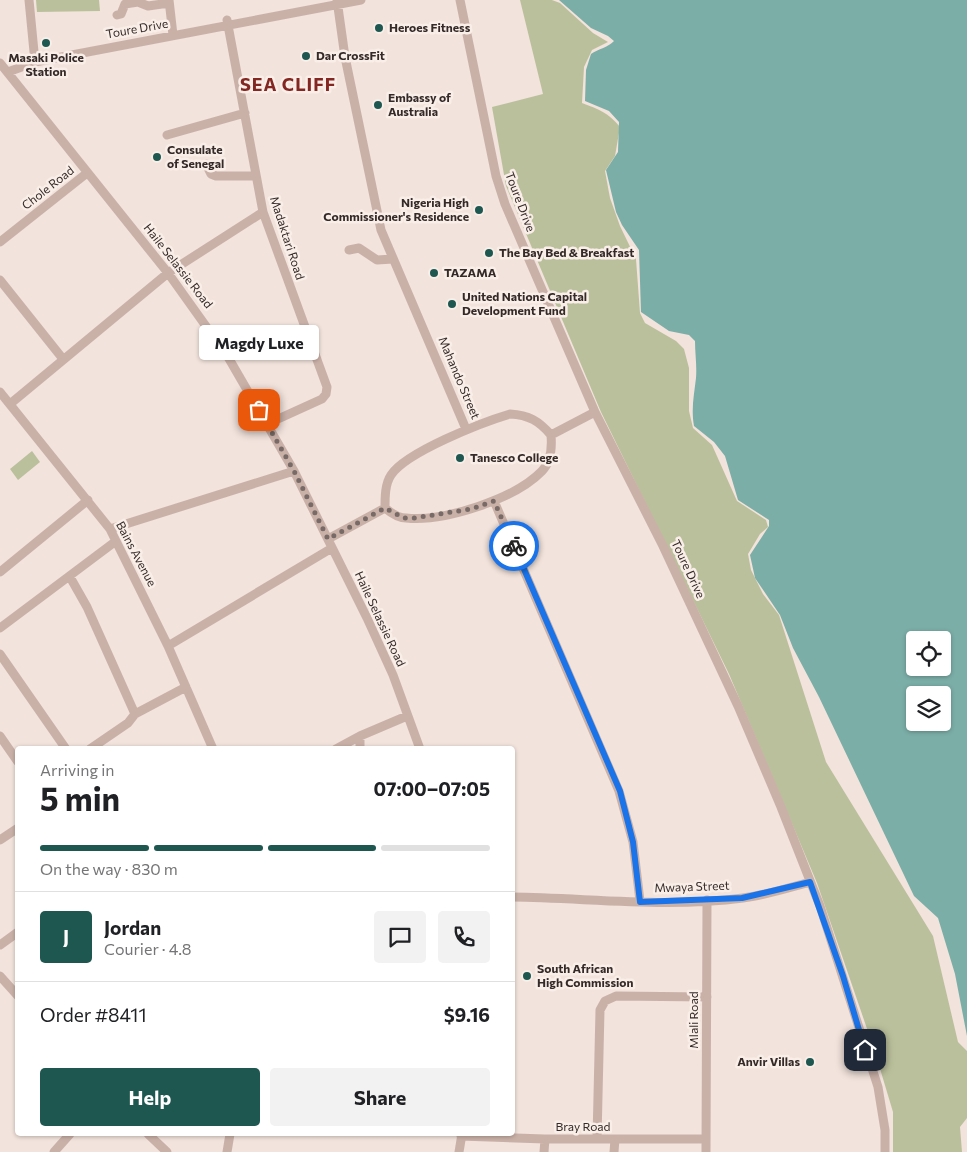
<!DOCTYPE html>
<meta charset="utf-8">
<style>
:root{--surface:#fff;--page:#f2f2f2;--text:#202124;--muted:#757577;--line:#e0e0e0;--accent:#1e5750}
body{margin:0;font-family:Commissioner,sans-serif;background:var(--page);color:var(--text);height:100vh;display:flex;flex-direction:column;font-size:19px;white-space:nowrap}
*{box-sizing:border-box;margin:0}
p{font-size:16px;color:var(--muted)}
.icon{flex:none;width:28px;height:28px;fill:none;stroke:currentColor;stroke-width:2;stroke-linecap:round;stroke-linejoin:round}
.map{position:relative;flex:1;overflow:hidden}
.sheet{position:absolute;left:15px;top:746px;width:500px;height:390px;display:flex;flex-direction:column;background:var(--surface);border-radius:5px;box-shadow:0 1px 4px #0004}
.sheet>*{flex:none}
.buttons{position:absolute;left:906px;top:631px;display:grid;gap:10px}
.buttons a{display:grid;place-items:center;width:45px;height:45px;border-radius:5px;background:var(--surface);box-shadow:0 1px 4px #0004;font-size:25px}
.pin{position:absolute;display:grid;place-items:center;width:42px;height:42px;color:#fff;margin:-21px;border-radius:10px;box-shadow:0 2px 8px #0006}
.courier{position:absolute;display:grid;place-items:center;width:50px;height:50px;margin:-25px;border:4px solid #1a73e8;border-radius:50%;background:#fff;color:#222;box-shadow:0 1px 6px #0007}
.bubble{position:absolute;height:35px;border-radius:5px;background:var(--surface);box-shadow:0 1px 4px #0004;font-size:16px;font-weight:700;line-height:35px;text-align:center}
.head em{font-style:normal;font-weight:700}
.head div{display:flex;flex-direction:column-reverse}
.head{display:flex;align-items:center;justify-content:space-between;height:85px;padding:0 25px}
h1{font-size:32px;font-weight:700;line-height:38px}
.bar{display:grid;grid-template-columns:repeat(4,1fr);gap:8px 5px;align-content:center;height:60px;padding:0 25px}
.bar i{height:6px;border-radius:4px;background:var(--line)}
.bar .on{background:var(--accent)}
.bar p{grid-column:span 4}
.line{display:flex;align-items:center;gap:12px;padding:0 25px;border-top:1px solid var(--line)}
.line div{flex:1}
.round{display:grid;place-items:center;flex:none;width:52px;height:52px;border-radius:5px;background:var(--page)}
.action{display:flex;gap:10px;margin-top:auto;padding:10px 25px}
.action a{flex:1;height:58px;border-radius:5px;background:var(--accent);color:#fff;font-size:20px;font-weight:700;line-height:58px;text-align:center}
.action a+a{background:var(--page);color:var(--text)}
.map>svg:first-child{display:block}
</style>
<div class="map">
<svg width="967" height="1152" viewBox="0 0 967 1152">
<rect width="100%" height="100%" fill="#f2e3dc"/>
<path fill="#bbc09c" d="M36,0h63l1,11 -63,1z
M520,0h32l8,3 33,30 15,9 -16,8 -8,17 -2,36c16,6 27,10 38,24l-5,29 -10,15 5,27 10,28 16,33 4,54 5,10 31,18 8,8 5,19v43l4,17 19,17 25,56 29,19 2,7 -8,7 -12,20 3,16 12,24 16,21 47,147 107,174 25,106 9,9v67l-7,9 2,25h-69v-40l-18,-60 -58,-169 -88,-209 -128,-262 -95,-226 -14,-79 51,-13z
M32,451l8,11 -22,18 -8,-11z"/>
<path fill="#7baea7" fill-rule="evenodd" d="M559,0h408v1036l-12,-62 -17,-56 -24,-22 -95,-199 -26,-49 -13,-33 -25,-37 -5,-23 19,-29v-6l-31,-20 -13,-44 -11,-14 -20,-16c-3,-17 0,-31 2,-48 1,-12 -1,-25 -1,-37l-6,-6 -20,-4 -28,-19 -2,-62 -17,-25 -6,-13 -10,-42 12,-18 1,-30 -10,-11 -24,-10 1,-31 5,-16c7,-5 18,-7 23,-13l-6,-5 -17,-8zM915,640h27v28h-27zM915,695h27v27h-27z"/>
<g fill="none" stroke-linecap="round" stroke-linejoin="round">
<path stroke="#cab1a8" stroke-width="9" d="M29,0l6,62
M169,0l4,35
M337,0l8,57 36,173 85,199
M460,0l36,176 9,28 90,208 68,134 75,160 43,101 39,99 58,181 7,43v22
M117,15l4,-1 4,-10 13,-2 10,4 21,-3
M227,20l36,192 64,175 -1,7 -4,5 -55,25
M0,63l168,210 60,84 66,114 73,147 26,57 27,74
M8,72l27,-10 326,-62
M167,135l78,-22
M206,164l5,10 5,2h40
M0,242l87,-69
M349,250l10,-2 18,12 16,-1
M0,280l63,79
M0,392l110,137 58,117 45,103
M10,404l158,-131 95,-61
M510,414c19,1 29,7 41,21 1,12 0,27 -9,36 -27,28 -98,51 -136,47 -8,0 -15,-5 -21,-10 0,-11 0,-24 6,-33 15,-23 92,-53 119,-61z
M551,435l44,-23
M494,501l125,290 14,51 7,59
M110,529l184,-58
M328,539l57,-31
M0,572l88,-72
M70,577l17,30 48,107
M0,628l116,-87
M168,646l164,-98
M0,654l66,95
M0,736l18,26
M360,736v13
M90,749l38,-26 7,-9 51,-27
M336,749l24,-13 47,-20
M0,840l18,-12
M512,897c77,1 155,11 231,1 23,-3 45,-10 67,-16
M0,945l18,-13
M0,976l18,20
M148,1134l19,18
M461,1136l84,3h160
M597,1139l3,-129 5,-9 11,-5 91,1
M54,1152l16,-18
M227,1152l3,-18
M459,1152l3,-18
M544,1152l1,-13
M614,1152l1,-13
M706,1152l1,-252"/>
</g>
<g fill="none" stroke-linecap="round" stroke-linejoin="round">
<path stroke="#786b67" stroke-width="5" stroke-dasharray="0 9" d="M259,410l35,61 34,68 57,-31 19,10h10l57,-9 23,-8 20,45"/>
<path stroke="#1a73e8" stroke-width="6" d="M514,546l106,245 13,51 7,60 102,-4 68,-16 33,94 22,74"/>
</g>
<g fill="#1e5750" stroke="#f9eee8" stroke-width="2">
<circle cx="379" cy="28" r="5"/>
<circle cx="46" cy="43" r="5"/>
<circle cx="306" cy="56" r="5"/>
<circle cx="378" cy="105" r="5"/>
<circle cx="157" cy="157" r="5"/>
<circle cx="479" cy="210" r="5"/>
<circle cx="489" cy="253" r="5"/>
<circle cx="434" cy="273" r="5"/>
<circle cx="452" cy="304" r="5"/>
<circle cx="460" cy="458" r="5"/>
<circle cx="527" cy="976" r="5"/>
<circle cx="810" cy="1062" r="5"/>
</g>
<g text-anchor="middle" stroke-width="5" stroke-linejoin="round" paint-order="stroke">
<g font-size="12" font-weight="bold" fill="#362a28" stroke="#f9eee8" text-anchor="start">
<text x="389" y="32">Heroes Fitness</text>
<text x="316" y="60">Dar CrossFit</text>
<text x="46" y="62" text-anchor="middle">Masaki Police<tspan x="46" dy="14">Station</tspan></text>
<text x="388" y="102">Embassy of<tspan x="388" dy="14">Australia</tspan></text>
<text x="167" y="154">Consulate<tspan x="167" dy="14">of Senegal</tspan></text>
<text x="469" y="207" text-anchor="end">Nigeria High<tspan x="469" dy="14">Commissioner's Residence</tspan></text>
<text x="499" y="257">The Bay Bed &amp; Breakfast</text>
<text x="444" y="277">TAZAMA</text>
<text x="462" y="301">United Nations Capital<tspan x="462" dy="14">Development Fund</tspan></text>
<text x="470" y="462">Tanesco College</text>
<text x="537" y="973">South African<tspan x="537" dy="14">High Commission</tspan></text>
<text x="800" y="1066" text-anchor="end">Anvir Villas</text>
</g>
<g font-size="12" fill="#362a28" stroke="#f9eee8">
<text transform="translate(137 29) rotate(-10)" y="4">Toure Drive</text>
<text transform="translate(48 188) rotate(-38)" y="4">Chole Road</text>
<text transform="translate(520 202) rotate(69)" y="4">Toure Drive</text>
<text transform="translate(287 238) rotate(72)" y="4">Madaktari Road</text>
<text transform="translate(178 266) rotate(52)" y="4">Haile Selassie Road</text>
<text transform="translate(459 378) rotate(67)" y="4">Mahando Street</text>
<text transform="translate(136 554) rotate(62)" y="4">Bains Avenue</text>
<text transform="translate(688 569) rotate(65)" y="4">Toure Drive</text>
<text transform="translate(380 619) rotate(65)" y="4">Haile Selassie Road</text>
<text transform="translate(692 887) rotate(-2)" y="4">Mwaya Street</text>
<text transform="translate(694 1020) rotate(-90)" y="4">Mlali Road</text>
<text x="583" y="1131">Bray Road</text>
</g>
<g font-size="18" font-weight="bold" letter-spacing="1" fill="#842722" stroke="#f9eee8">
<text x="288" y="91">SEA CLIFF</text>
</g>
</g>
</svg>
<div class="buttons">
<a><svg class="icon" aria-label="locate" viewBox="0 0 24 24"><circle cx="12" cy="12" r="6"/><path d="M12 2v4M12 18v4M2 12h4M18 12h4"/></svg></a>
<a><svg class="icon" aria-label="layers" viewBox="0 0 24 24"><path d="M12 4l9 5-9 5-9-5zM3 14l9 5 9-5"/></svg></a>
</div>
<div class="pin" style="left:259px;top:410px;background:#ea580c"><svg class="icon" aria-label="bag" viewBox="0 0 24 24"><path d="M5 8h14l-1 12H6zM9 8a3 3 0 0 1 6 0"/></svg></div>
<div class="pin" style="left:865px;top:1050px;background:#1f2937"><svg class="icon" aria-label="home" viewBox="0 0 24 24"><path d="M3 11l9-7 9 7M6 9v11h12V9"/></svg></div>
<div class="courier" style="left:514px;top:546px"><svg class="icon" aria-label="bike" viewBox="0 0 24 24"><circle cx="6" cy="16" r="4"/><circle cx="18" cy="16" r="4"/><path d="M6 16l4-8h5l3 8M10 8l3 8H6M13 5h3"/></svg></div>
<div class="bubble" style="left:199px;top:325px;width:120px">Magdy Luxe</div>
<section class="sheet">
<div class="head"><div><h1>5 min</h1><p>Arriving in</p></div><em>07:00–07:05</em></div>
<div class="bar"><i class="on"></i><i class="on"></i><i class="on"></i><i></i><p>On the way · 830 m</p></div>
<div class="line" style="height:90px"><b class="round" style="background:var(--accent);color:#fff">J</b><div><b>Jordan</b><p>Courier · 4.8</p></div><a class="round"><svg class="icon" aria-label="chat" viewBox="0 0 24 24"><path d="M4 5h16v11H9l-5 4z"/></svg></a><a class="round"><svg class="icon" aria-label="phone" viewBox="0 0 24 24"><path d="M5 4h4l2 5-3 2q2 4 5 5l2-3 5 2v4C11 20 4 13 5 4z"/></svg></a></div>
<div class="line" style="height:65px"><div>Order #8411</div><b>$9.16</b></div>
<div class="action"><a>Help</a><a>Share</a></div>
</section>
</div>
